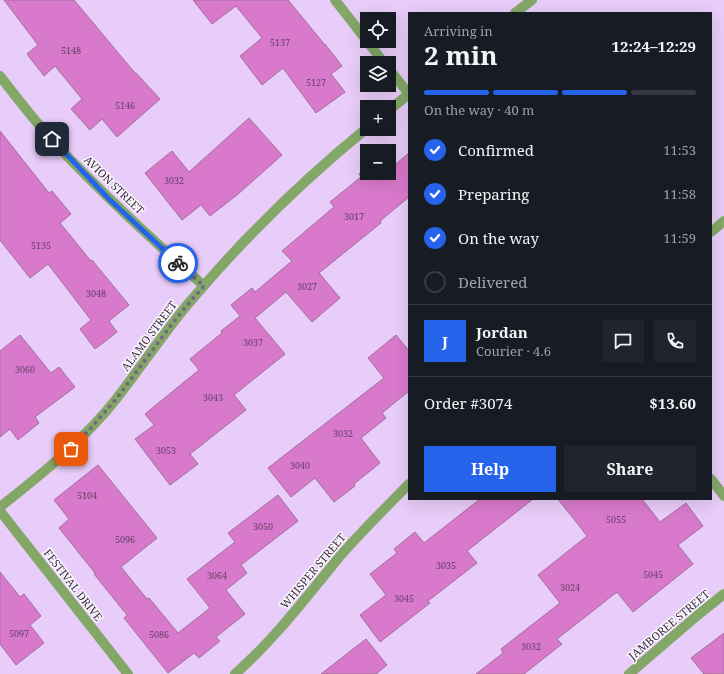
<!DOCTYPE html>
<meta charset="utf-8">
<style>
:root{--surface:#171b24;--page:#20242c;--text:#f1f3f6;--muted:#9ea1a6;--line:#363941;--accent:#2563eb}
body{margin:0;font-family:"Noto Serif",serif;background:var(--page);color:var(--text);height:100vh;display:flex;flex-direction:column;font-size:15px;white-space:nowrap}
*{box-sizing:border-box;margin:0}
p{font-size:13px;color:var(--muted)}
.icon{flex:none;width:22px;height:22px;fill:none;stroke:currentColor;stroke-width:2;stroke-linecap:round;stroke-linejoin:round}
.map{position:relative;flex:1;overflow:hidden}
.panel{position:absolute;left:408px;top:12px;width:304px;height:488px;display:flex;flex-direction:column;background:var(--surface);border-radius:0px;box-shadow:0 4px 16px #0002}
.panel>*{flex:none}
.buttons{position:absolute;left:360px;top:12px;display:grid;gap:8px}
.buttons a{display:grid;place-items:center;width:36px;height:36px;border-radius:0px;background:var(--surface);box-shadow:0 4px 16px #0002;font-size:20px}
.pin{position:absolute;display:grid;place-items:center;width:34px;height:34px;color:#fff;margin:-17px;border-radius:8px;box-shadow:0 2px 6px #0006}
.courier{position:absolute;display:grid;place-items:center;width:40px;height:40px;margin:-20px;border:3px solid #2563eb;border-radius:50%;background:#fff;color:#222;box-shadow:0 1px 5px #0007}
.headline em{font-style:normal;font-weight:700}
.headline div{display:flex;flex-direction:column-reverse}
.headline{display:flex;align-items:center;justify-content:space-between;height:68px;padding:0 16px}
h1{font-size:26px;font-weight:700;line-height:30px}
.bar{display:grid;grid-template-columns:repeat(4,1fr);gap:6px 4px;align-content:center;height:48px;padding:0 16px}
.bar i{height:5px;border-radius:3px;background:var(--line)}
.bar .current{background:var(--accent)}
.bar p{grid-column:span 4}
.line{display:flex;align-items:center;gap:10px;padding:0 16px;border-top:1px solid var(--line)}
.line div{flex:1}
.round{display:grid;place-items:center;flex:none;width:42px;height:42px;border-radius:0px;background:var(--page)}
ol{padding:0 16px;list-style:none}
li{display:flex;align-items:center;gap:12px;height:44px}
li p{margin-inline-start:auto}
li .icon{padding:4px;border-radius:50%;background:var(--accent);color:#fff;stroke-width:4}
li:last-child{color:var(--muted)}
li i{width:22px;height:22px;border:2px solid var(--line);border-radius:50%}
.primary-button{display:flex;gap:8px;margin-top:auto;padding:8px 16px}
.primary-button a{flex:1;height:46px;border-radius:0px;background:var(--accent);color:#fff;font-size:16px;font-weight:700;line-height:46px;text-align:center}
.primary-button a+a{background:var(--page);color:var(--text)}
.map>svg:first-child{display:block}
</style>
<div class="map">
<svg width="724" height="674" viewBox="0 0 724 674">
<rect width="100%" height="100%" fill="#e8ccf9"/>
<path fill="#d979cc" stroke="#a17099" d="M4,0h70l61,73h1l24,26 -43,38 -15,-18 -12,11 -19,-21 11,-10 -27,-33 -11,10 -17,-22 11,-9z
M193,0h95l37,45v-1l17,22 -11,8 14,18 -29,21 -33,-45 -21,17 -22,-29 22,-18 -26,-32 -24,18z
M249,118l33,37 -45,40 -27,21 -9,-11 -19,15 -37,-47 27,-22 17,21z
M0,131l49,62 3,-2 19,23 -11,9 31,38 1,-1 37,45 -20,16 8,11 -22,17 -15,-20 11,-9 -43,-56 -18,14 -30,-38z
M409,153v44l-29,24 1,2 -62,50 21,25 -28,24 -26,-30 -31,26 30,36 -51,41 12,15 -56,44 8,10 -28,21 -35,-46 19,-14 -9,-11 54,-44 -9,-11 32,-26 -1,-2 19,-15 -9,-11 21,-17 3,4 37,-31 -10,-10 52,-44 -4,-5 31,-25 -2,-3 8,-7v6h22v-8l2,3z
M20,335l31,38 8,-6 16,20 -40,30 4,6 -21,17 -8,-11 -10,8v-86z
M396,335l13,16v40l-27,22 4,5 -25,20 19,25 -26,21 1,2 -21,16 -19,-24 -24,19 -23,-29 116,-90 -16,-20z
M98,465l59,73 -36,29 26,32 2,-1 29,35 32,-25 -23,-29 48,-37 -7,-9 50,-38 20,26 -57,44 6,8 -21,17 19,24 -29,23 4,4 -21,17 -5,-5 -26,20 -44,-55 3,-3 -33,-41 1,-1 -36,-45 10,-9 -15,-19z
M480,499h53l-66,52 10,12 -49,38 2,2 -50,39 -20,-27 26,-20 -16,-21 27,-21 -3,-4 21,-17 9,11z
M558,499h84l18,23 26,-19 17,23 -25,19 15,19 -60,48 -16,-20 -60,47 5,5 -38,30h-48l27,-21 -2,-4 59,-46 -22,-28 49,-39z
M0,572l20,25 4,-3 17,22 -11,9 14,18 -28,22 -16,-21z
M724,633v41h-20l-13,-16z
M366,639l21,26 -11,9h-55z"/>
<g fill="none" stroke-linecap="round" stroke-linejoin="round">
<path stroke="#83a767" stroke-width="10" d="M335,0l32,41
M515,13l17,-13
M367,41l17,22
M389,69l20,25
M0,76c17,22 34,44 52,64 48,52 100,99 152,146
M389,110l20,-16
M711,232l13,-11
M711,479l13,17
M0,507c42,-33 84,-67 117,-109 24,-31 46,-64 71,-94 54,-64 114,-123 179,-176
M0,511l128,163
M235,674c40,-35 72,-78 106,-119 22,-25 45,-48 68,-71
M629,674l70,-60 25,-20"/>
</g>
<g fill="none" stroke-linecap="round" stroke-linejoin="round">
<path stroke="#776482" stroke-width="4" stroke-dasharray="0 7.2" d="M71,449l20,-21 26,-30 55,-74 16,-20 16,-18 -26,-23"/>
<path stroke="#2563eb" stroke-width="5" d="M52,139l57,60 69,64"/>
</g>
<g text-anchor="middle" stroke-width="3" stroke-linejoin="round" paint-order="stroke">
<g font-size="9" fill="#623f64">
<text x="280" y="46">5137</text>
<text x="71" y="54">5148</text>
<text x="316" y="86">5127</text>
<text x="125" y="109">5146</text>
<text x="174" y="184">3032</text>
<text x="354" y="220">3017</text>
<text x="41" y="249">5135</text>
<text x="307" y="290">3027</text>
<text x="96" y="297">3048</text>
<text x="253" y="346">3037</text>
<text x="25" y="373">3060</text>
<text x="213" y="401">3043</text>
<text x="343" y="437">3032</text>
<text x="166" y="454">3053</text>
<text x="300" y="469">3040</text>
<text x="87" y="499">5104</text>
<text x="616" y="523">5055</text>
<text x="263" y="530">3050</text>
<text x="125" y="543">5096</text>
<text x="446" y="569">3035</text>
<text x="653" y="578">5045</text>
<text x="217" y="579">3064</text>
<text x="570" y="591">3024</text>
<text x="404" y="602">3045</text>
<text x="19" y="637">5097</text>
<text x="159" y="638">5086</text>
<text x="531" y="650">3032</text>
</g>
<g font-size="11" fill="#3a2c42" stroke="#fbf8fe">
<text transform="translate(114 185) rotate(44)" y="4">AVION STREET</text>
<text transform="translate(149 336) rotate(-53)" y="4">ALAMO STREET</text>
<text transform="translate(313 571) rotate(-50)" y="4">WHISPER STREET</text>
<text transform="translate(73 585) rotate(52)" y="4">FESTIVAL DRIVE</text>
<text transform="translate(669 625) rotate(-40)" y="4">JAMBOREE STREET</text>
</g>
</g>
</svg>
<div class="buttons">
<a><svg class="icon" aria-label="locate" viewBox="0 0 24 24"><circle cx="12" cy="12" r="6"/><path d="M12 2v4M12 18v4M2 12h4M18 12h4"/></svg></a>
<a><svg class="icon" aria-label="layers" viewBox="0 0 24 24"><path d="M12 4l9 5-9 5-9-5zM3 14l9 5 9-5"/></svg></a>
<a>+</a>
<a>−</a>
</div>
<div class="pin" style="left:71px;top:449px;background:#ea580c"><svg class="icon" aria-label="bag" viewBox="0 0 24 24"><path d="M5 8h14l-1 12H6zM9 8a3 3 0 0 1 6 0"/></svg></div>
<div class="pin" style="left:52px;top:139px;background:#1f2937"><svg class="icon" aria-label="home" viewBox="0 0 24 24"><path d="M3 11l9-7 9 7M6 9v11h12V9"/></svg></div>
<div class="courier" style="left:178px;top:263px"><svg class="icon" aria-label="bike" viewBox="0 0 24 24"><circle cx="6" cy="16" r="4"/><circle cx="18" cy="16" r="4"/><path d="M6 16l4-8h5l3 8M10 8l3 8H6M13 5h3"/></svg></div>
<section class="panel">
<div class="headline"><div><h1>2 min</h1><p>Arriving in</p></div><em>12:24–12:29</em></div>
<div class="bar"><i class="current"></i><i class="current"></i><i class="current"></i><i></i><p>On the way · 40 m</p></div>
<ol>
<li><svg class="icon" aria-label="check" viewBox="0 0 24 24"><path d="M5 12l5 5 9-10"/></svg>Confirmed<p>11:53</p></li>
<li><svg class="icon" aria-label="check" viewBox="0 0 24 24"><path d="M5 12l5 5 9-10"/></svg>Preparing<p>11:58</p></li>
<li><svg class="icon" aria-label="check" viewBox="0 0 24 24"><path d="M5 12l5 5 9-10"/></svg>On the way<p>11:59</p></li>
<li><i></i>Delivered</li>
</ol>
<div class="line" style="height:72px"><b class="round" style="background:var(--accent);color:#fff">J</b><div><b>Jordan</b><p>Courier · 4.6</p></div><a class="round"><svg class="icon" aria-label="chat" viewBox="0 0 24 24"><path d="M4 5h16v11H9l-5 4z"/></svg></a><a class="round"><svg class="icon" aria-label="phone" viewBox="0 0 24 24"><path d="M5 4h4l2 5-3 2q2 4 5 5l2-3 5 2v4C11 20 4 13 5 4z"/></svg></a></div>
<div class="line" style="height:52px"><div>Order #3074</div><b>$13.60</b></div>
<div class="primary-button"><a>Help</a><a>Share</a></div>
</section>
</div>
